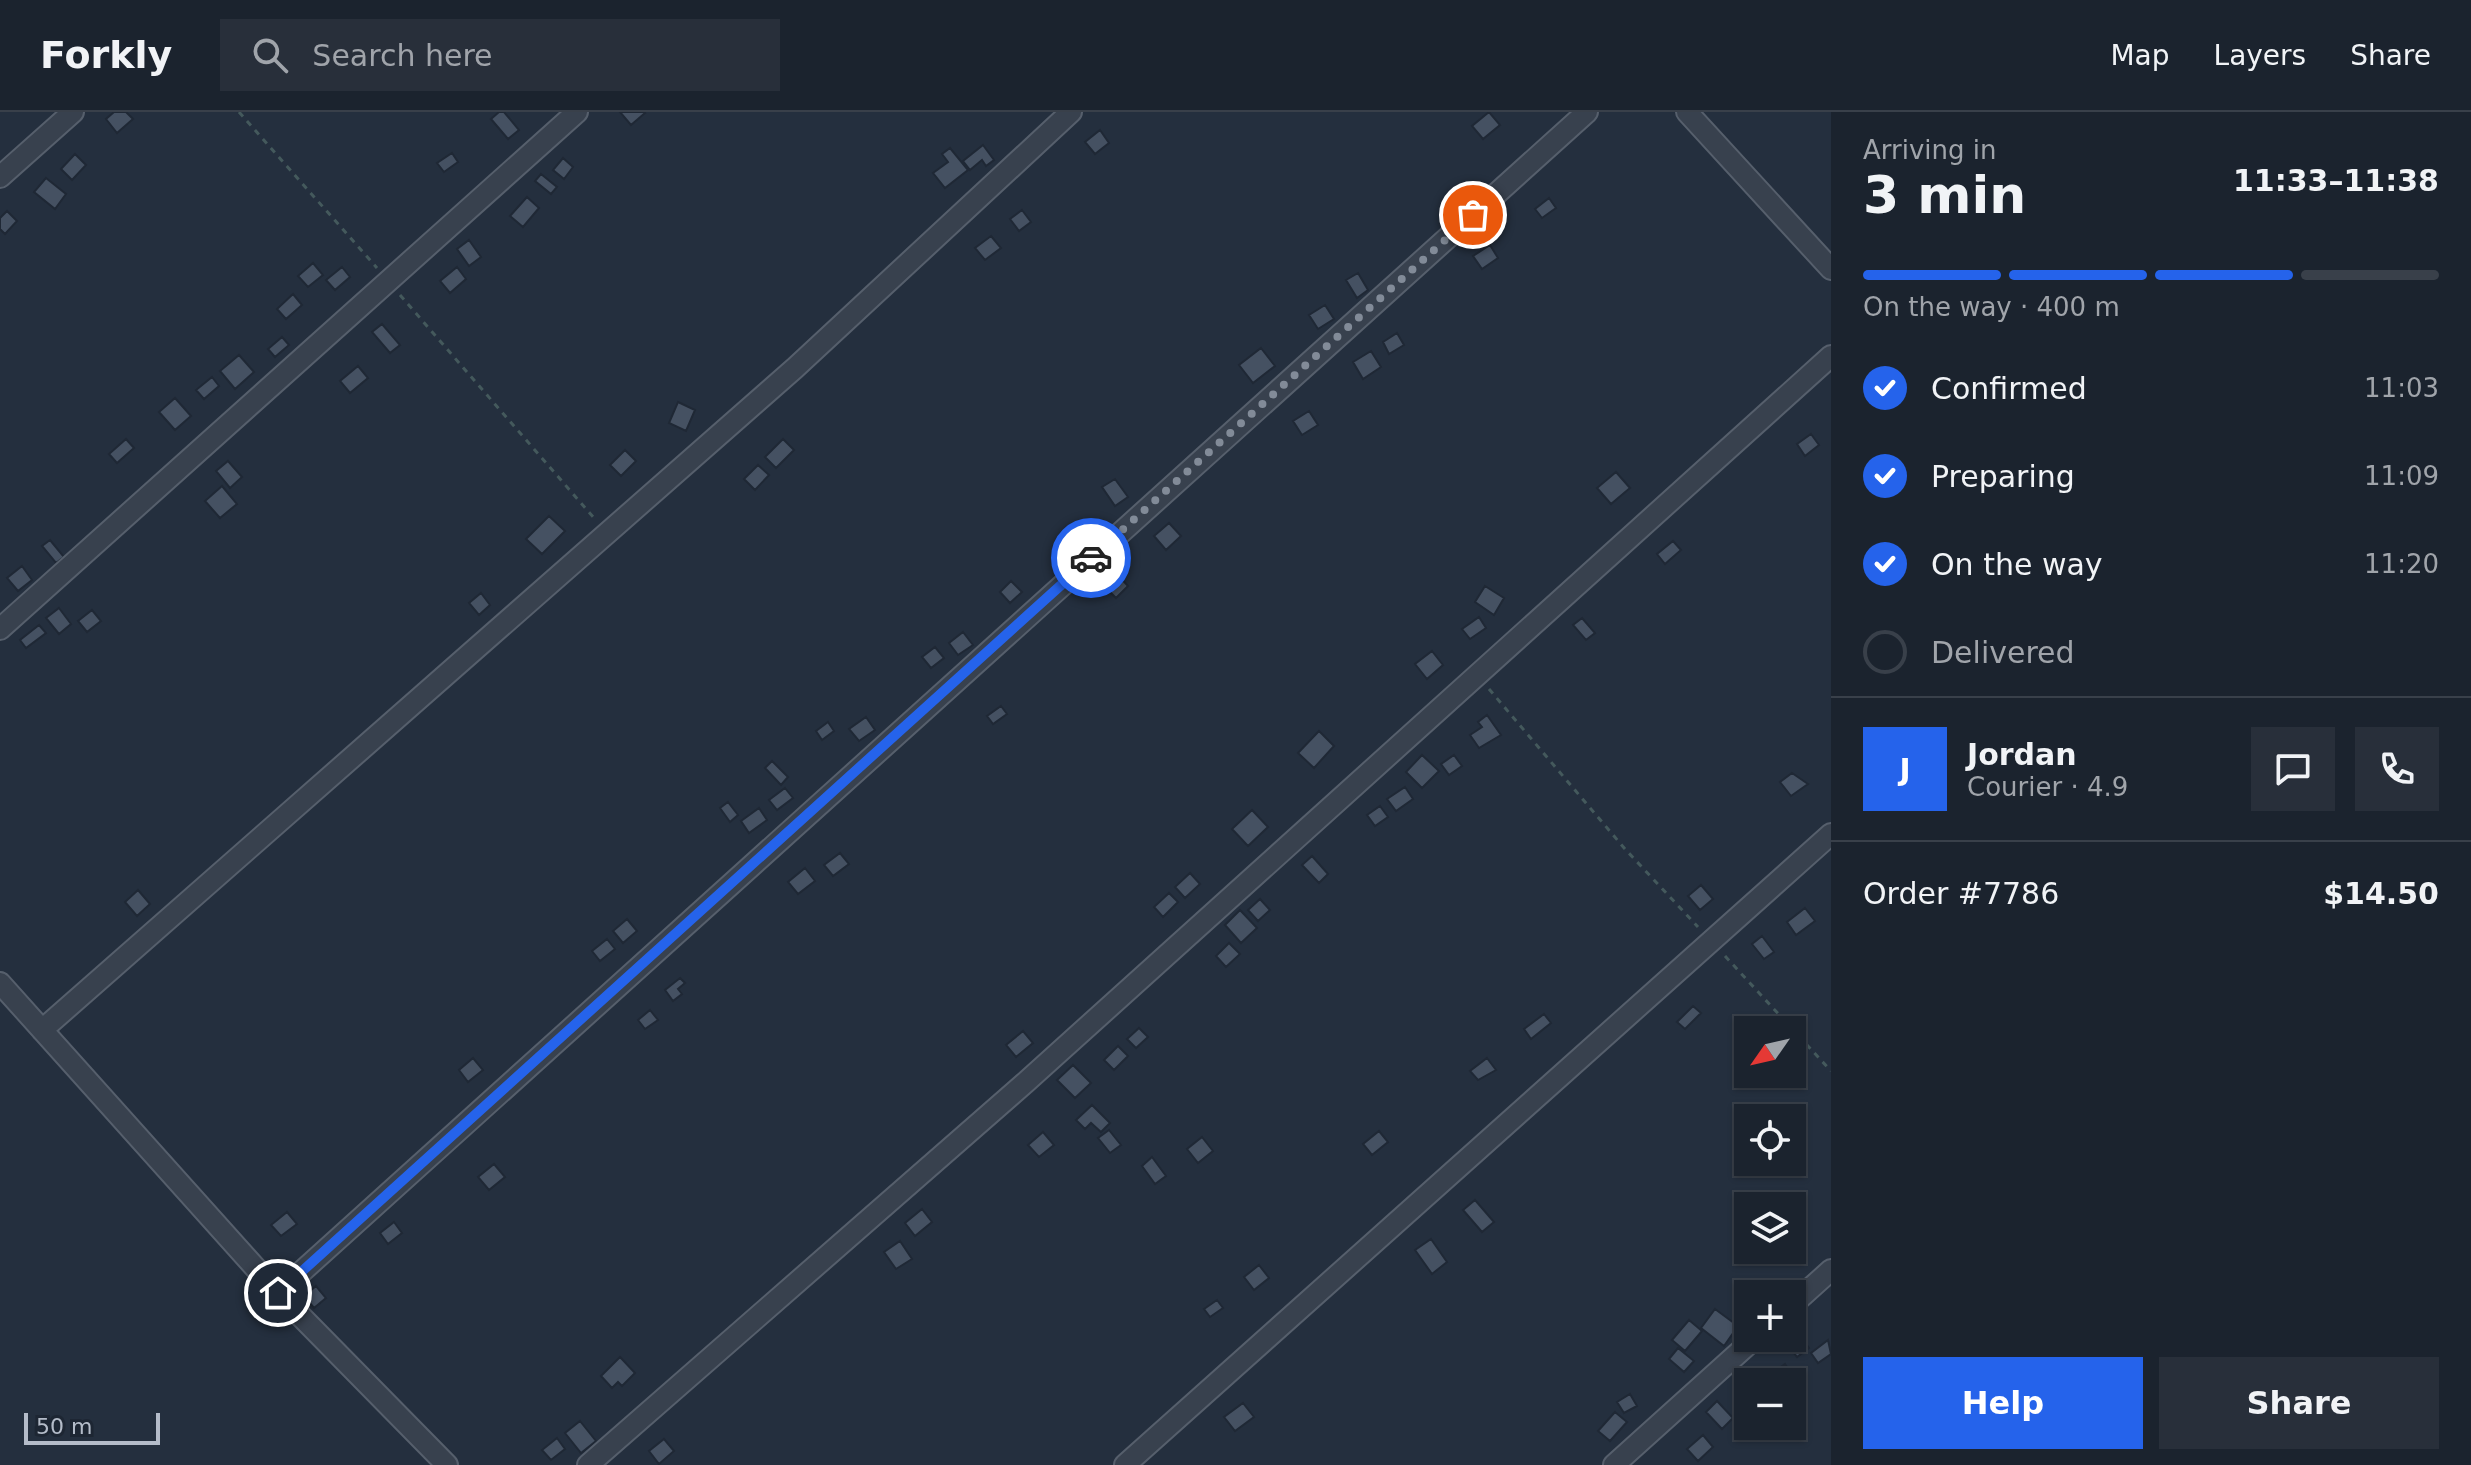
<!DOCTYPE html>
<meta charset="utf-8">
<style>
:root{--surface:#1b232e;--page:#282f3a;--text:#f1f3f6;--muted:#a0a4aa;--line:#39404a;--accent:#2563eb}
body{margin:0;font-family:"DejaVu Sans",sans-serif;background:var(--page);color:var(--text);height:100vh;display:flex;flex-direction:column;font-size:30px;white-space:nowrap}
*{box-sizing:border-box;margin:0}
p{font-size:26px;color:var(--muted)}
.icon{flex:none;width:44px;height:44px;fill:none;stroke:currentColor;stroke-width:2;stroke-linecap:round;stroke-linejoin:round}
.map{position:relative;flex:1;overflow:hidden}
.details{display:flex;flex-direction:column;background:var(--surface);width:640px}
.details>*{flex:none}
.needle{width:52px;rotate:236deg}
.tools{position:absolute;left:1734px;top:904px;display:grid;gap:16px}
.tools a{display:grid;place-items:center;width:72px;height:72px;border-radius:0px;background:var(--surface);box-shadow:0 2px 6px #0004,0 0 0 2px var(--line);font-size:40px}
.scale{position:absolute;left:24px;bottom:20px;width:136px;box-sizing:border-box;padding-left:8px;border:4px solid #b4bcc9;border-top:0;font-size:22px;line-height:28px;white-space:nowrap;color:#b4bcc9;-webkit-text-stroke:6px #1d2633;paint-order:stroke}
.pin{position:absolute;display:grid;place-items:center;width:68px;height:68px;color:#fff;margin:-34px;border:4px solid #fff;border-radius:50%;box-shadow:0 2px 8px #0007}
.courier{position:absolute;display:grid;place-items:center;width:80px;height:80px;margin:-40px;border:6px solid #2563eb;border-radius:50%;background:#fff;color:#222;box-shadow:0 2px 10px #0007}
.overview em{font-style:normal;font-weight:600}
.overview div{display:flex;flex-direction:column-reverse}
.overview{display:flex;align-items:center;justify-content:space-between;height:136px;padding:0 32px}
h1{font-size:52px;font-weight:600;line-height:60px}
.bar{display:grid;grid-template-columns:repeat(4,1fr);gap:12px 8px;align-content:center;height:96px;padding:0 32px}
.bar i{height:10px;border-radius:6px;background:var(--line)}
.bar .active{background:var(--accent)}
.bar p{grid-column:span 4}
.line{display:flex;align-items:center;gap:20px;padding:0 32px;border-top:2px solid var(--line)}
.line div{flex:1}
.round{display:grid;place-items:center;flex:none;width:84px;height:84px;border-radius:0px;background:var(--page)}
ol{padding:0 32px;list-style:none}
li{display:flex;align-items:center;gap:24px;height:88px}
li p{margin-inline-start:auto}
li .icon{padding:8px;border-radius:50%;background:var(--accent);color:#fff;stroke-width:4}
li:last-child{color:var(--muted)}
li i{width:44px;height:44px;border:4px solid var(--line);border-radius:50%}
.cta{display:flex;gap:16px;margin-top:auto;padding:16px 32px}
.cta a{flex:1;height:92px;border-radius:0px;background:var(--accent);color:#fff;font-size:32px;font-weight:600;line-height:92px;text-align:center}
.cta a+a{background:var(--page);color:var(--text)}
header{display:flex;align-items:center;gap:48px;box-sizing:border-box;height:112px;padding:0 40px;background:var(--surface);border-bottom:2px solid var(--line)}
header strong{font-size:38px}
nav{display:flex;gap:44px;margin-inline-start:auto;font-size:28px}
.search{width:560px;height:72px;background:var(--page);display:flex;align-items:center;gap:20px;box-sizing:border-box;padding:0 28px;border-radius:0px;color:var(--muted);font-size:30px}
main{display:flex;flex:1;min-height:0}
.map>svg:first-child{display:block}
</style>
<header>
<strong>Forkly</strong>
<div class="search"><svg class="icon" aria-label="search" viewBox="0 0 24 24"><circle cx="10" cy="10" r="6"/><path d="M15 15l6 6"/></svg>Search here</div>
<nav><a>Map</a><a>Layers</a><a>Share</a></nav>
</header>
<main>
<div class="map">
<svg width="1831" height="1353" viewBox="0 0 1831 1353">
<rect width="100%" height="100%" fill="#242f3e"/>
<path fill="#455162" stroke="#1f2835" stroke-width="2" d="M114,0h12l7,7 -16,14 -11,-14z
M499,0h5l15,18 -11,9 -17,-20z
M620,0h24l1,1 -14,12z
M1489,0l11,13 -17,14 -11,-13z
M1100,18l9,13 -14,11 -10,-12z
M983,33l11,15 -8,6 -4,-6 -12,10 -7,-9z
M950,36l18,22 -23,18 -12,-15 15,-11 -6,-8z
M452,41l6,9 -14,10 -7,-9z
M75,42l11,11 -14,15 -11,-11z
M563,46l10,9 -9,12 -11,-9z
M541,62l16,13 -6,7 -16,-13z
M46,66l20,16 -11,15 -21,-17z
M527,85l12,11 -16,19 -13,-11z
M1549,86l7,10 -14,10 -7,-9z
M1022,98l9,12 -12,9 -9,-12z
M7,99l10,10 -12,13 -5,-5v-11z
M991,124l10,12 -16,12 -10,-12z
M469,128l12,17 -12,9 -12,-17z
M1490,133l8,13 -16,11 -9,-13z
M313,151l10,12 -15,12 -10,-11z
M342,155l8,10 -15,13 -9,-10z
M457,155l9,12 -16,14 -10,-12z
M1358,161l10,17 -11,8 -11,-18z
M293,182l9,11 -16,14 -9,-10z
M1325,193l9,14 -16,10 -9,-14z
M382,212l18,21 -10,8 -18,-21z
M1397,221l7,12 -15,9 -6,-12z
M282,225l7,8 -14,12 -7,-8z
M1261,236l14,18 -22,17 -14,-18z
M1371,239l10,16 -18,12 -10,-17z
M239,243l15,17 -19,17 -15,-18z
M358,254l10,12 -18,15 -10,-12z
M212,265l7,9 -15,13 -8,-9z
M175,286l16,18 -16,14 -16,-18z
M678,290l17,8 -9,21 -17,-8z
M1309,299l9,14 -16,10 -9,-14z
M1811,322l8,11 -14,11 -8,-12z
M126,327l8,9 -17,15 -8,-9z
M783,327l11,11 -18,18 -11,-11z
M625,338l11,11 -15,15 -11,-11z
M228,349l14,16 -12,11 -14,-17z
M758,353l11,10 -14,15 -11,-11z
M1616,360l14,16 -19,16 -14,-16z
M1115,367l13,18 -13,9 -13,-19z
M222,374l15,18 -17,14 -15,-17z
M549,404l16,15 -23,23 -16,-15z
M1169,411l12,13 -15,14 -12,-14z
M50,428l14,17 -8,6 -14,-17z
M1673,429l8,9 -16,14 -8,-10z
M22,454l10,14 -14,11 -11,-13z
M1117,462l11,12 -12,12 -12,-12z
M1011,469l11,11 -12,11 -10,-11z
M1485,474l19,12 -10,17 -19,-13z
M481,481l9,12 -11,10 -10,-12z
M59,496l12,16 -12,10 -13,-16z
M92,498l9,11 -14,11 -9,-11z
M1479,505l7,11 -16,11 -8,-10z
M1582,506l13,15 -9,7 -13,-15z
M39,513l7,8 -20,15 -6,-8z
M963,520l10,13 -15,10 -9,-12z
M935,535l9,11 -13,10 -9,-11z
M1432,539l11,14 -16,14 -12,-15z
M1001,594l6,8 -14,10 -6,-8z
M1487,603l14,20 -22,13 -9,-13 12,-8 -4,-5z
M866,605l9,13 -16,11 -10,-12z
M828,610l6,9 -12,9 -6,-9z
M1319,619l15,15 -20,22 -16,-15z
M1422,643l17,16 -17,17 -16,-16z
M1454,643l8,11 -13,9 -8,-11z
M772,649l16,16 -7,8 -16,-17z
M1792,661l16,11 -17,12 -11,-14z
M1405,675l8,12 -17,12 -9,-12z
M785,676l8,10 -16,12 -8,-10z
M728,690l10,13 -8,7 -10,-14z
M1380,694l8,11 -13,9 -8,-11z
M759,696l8,12 -18,13 -8,-12z
M1252,698l16,17 -20,19 -16,-17z
M840,741l9,11 -16,12 -9,-11z
M1312,744l16,18 -9,9 -17,-18z
M805,756l10,13 -17,13 -10,-12z
M1190,761l10,11 -15,14 -10,-11z
M1701,773l12,14 -13,11 -12,-14z
M138,778l12,14 -13,12 -12,-14z
M1169,781l9,9 -15,15 -9,-10z
M1260,787l10,11 -12,11 -10,-11z
M1805,796l10,13 -19,14 -9,-13z
M1240,798l17,18 -16,15 -16,-18z
M627,807l10,12 -14,12 -10,-12z
M1762,824l12,16 -10,7 -12,-15z
M607,827l8,10 -15,12 -8,-10z
M1229,831l11,11 -14,13 -10,-11z
M680,866l5,5 -7,6 4,5 -9,7 -8,-11z
M1693,894l8,7 -16,16 -8,-7z
M650,898l8,10 -13,9 -7,-9z
M1544,902l7,9 -20,16 -7,-10z
M1139,916l9,9 -12,11 -9,-9z
M1023,919l10,12 -17,14 -10,-12z
M1118,934l10,10 -14,14 -10,-10z
M473,946l10,12 -15,12 -9,-12z
M1487,946l9,12 -18,10 -8,-9z
M1073,953l18,18 -16,15 -18,-18z
M1092,993l18,18 -9,9 -10,-9 -6,6 -9,-9z
M1109,1018l12,15 -11,8 -12,-15z
M1379,1019l9,11 -16,13 -9,-11z
M1043,1020l11,13 -15,12 -11,-12z
M1202,1025l11,14 -15,12 -11,-14z
M1152,1045l14,19 -11,8 -13,-18z
M494,1052l11,13 -16,13 -11,-13z
M1475,1088l19,22 -12,10 -19,-22z
M922,1097l10,13 -17,14 -10,-13z
M287,1100l10,12 -16,12 -10,-11z
M394,1110l8,11 -14,11 -8,-11z
M1431,1127l16,23 -15,12 -17,-24z
M900,1129l12,18 -16,10 -12,-17z
M1259,1153l10,13 -15,12 -10,-13z
M316,1174l10,12 -12,10 -10,-12z
M1217,1188l6,8 -13,9 -6,-8z
M1715,1197l23,17 -14,20 -23,-18z
M1689,1208l13,11 -17,20 -13,-11z
M1801,1225l8,11 -12,9 -8,-11z
M1828,1228l3,14 -13,9 -7,-10z
M1678,1236l16,13 -10,11 -15,-13z
M620,1245l15,16 -13,13 -4,-4 -6,6 -11,-12z
M1785,1252l8,12 -8,6h-13l-4,-5z
M1630,1282l7,12 -13,7 -7,-11z
M1717,1289l16,17 -11,11 -16,-17z
M1243,1291l11,14 -19,14 -11,-14z
M1615,1300l12,10 -17,19 -12,-10z
M580,1309l16,20 -15,12 -16,-20z
M1703,1323l10,12 -15,14 -11,-12z
M557,1326l8,11 -14,11 -9,-10z
M664,1327l10,12 -15,13 -10,-13z"/>
<g fill="none" stroke-linecap="round" stroke-linejoin="round">
<g stroke="#565f6c" stroke-width="24">
<path id="minor" d="M1687,0l144,157
M0,65l73,-65
M0,517l577,-517
M0,871l278,310 169,172
M42,918l753,-662 276,-256
M278,1181l1309,-1181
M1792,1193l39,-35
M588,1353l438,-383 805,-726
M1125,1353l706,-631
M1614,1353l141,-127"/>
</g>
<path stroke="#44595c" stroke-width="3" stroke-dasharray="6 6" stroke-linecap="butt" d="M239,0l138,156
M400,183l194,223
M1489,577l136,160 73,78
M1725,844l106,115"/>
<use href="#minor" stroke="#38414e" stroke-width="20"/>
</g>
<g fill="none" stroke-linecap="round" stroke-linejoin="round">
<path stroke="#828b98" stroke-width="8" stroke-dasharray="0 14.4" d="M1091,446l382,-343"/>
<path stroke="#2563eb" stroke-width="10" d="M278,1181l813,-735"/>
</g>
</svg>
<div class="tools">
<a><svg class="needle" viewBox="-14 -14 28 28"><path d="M0-13l5 13h-10z" fill="#e53935"/><path d="M0 13l5-13h-10z" fill="#a0a4aa"/></svg></a>
<a><svg class="icon" aria-label="locate" viewBox="0 0 24 24"><circle cx="12" cy="12" r="6"/><path d="M12 2v4M12 18v4M2 12h4M18 12h4"/></svg></a>
<a><svg class="icon" aria-label="layers" viewBox="0 0 24 24"><path d="M12 4l9 5-9 5-9-5zM3 14l9 5 9-5"/></svg></a>
<a>+</a>
<a>−</a>
</div>
<div class="scale">50 m</div>
<div class="pin" style="left:1473px;top:103px;background:#ea580c"><svg class="icon" aria-label="bag" viewBox="0 0 24 24"><path d="M5 8h14l-1 12H6zM9 8a3 3 0 0 1 6 0"/></svg></div>
<div class="pin" style="left:278px;top:1181px;background:#1f2937"><svg class="icon" aria-label="home" viewBox="0 0 24 24"><path d="M3 11l9-7 9 7M6 9v11h12V9"/></svg></div>
<div class="courier" style="left:1091px;top:446px"><svg class="icon" aria-label="car" viewBox="0 0 24 24"><path d="M5 17H2v-5l4-1 3-4h7l3 4 3 1v5h-3M9 17h6M6 11h13"/><circle cx="7" cy="17" r="2"/><circle cx="17" cy="17" r="2"/></svg></div>
</div>
<section class="details">
<div class="overview"><div><h1>3 min</h1><p>Arriving in</p></div><em>11:33–11:38</em></div>
<div class="bar"><i class="active"></i><i class="active"></i><i class="active"></i><i></i><p>On the way · 400 m</p></div>
<ol>
<li><svg class="icon" aria-label="check" viewBox="0 0 24 24"><path d="M5 12l5 5 9-10"/></svg>Confirmed<p>11:03</p></li>
<li><svg class="icon" aria-label="check" viewBox="0 0 24 24"><path d="M5 12l5 5 9-10"/></svg>Preparing<p>11:09</p></li>
<li><svg class="icon" aria-label="check" viewBox="0 0 24 24"><path d="M5 12l5 5 9-10"/></svg>On the way<p>11:20</p></li>
<li><i></i>Delivered</li>
</ol>
<div class="line" style="height:144px"><b class="round" style="background:var(--accent);color:#fff">J</b><div><b>Jordan</b><p>Courier · 4.9</p></div><a class="round"><svg class="icon" aria-label="chat" viewBox="0 0 24 24"><path d="M4 5h16v11H9l-5 4z"/></svg></a><a class="round"><svg class="icon" aria-label="phone" viewBox="0 0 24 24"><path d="M5 4h4l2 5-3 2q2 4 5 5l2-3 5 2v4C11 20 4 13 5 4z"/></svg></a></div>
<div class="line" style="height:104px"><div>Order #7786</div><b>$14.50</b></div>
<div class="cta"><a>Help</a><a>Share</a></div>
</section>
</main>
